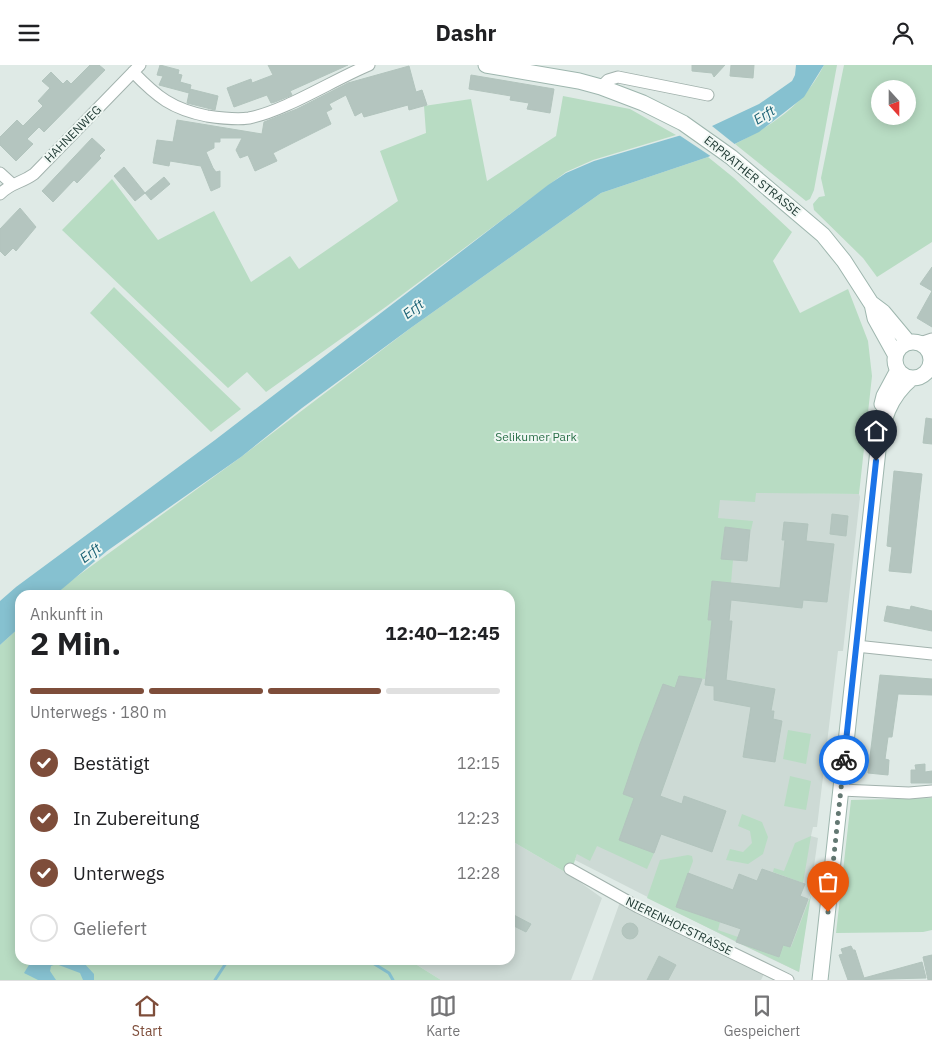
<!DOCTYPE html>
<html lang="de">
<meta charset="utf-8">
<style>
:root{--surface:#fff;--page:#f6f6f6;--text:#202124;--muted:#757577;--line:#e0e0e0;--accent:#7e4d3a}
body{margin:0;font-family:"IBM Plex Sans",sans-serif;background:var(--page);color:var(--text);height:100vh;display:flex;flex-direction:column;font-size:19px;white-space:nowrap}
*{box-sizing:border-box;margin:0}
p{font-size:16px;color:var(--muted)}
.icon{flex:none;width:28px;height:28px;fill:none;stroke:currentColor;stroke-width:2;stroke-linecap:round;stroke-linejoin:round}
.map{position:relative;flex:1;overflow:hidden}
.sheet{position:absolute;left:15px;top:525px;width:500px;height:375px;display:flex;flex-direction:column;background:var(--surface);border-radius:15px;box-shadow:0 2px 12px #0003}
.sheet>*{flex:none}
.needle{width:32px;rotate:159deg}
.buttons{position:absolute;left:871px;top:15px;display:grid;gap:10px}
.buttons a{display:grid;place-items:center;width:45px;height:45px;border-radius:50%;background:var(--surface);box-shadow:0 2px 12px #0003;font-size:25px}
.pin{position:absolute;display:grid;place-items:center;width:42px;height:42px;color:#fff;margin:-51px -21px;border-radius:50% 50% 50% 0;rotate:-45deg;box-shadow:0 0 5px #0007}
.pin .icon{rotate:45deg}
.courier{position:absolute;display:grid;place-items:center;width:50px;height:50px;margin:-25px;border:4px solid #1a73e8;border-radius:50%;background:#fff;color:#222;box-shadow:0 1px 6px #0007}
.headline em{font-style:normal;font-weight:700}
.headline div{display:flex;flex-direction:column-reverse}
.headline{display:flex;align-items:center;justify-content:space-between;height:85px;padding:0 15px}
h1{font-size:32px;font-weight:700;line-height:38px}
.bar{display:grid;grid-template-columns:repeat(4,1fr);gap:8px 5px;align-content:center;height:60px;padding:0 15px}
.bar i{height:6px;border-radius:4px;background:var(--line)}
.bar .current{background:var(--accent)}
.bar p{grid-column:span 4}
ol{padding:0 15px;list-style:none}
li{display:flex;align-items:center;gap:15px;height:55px}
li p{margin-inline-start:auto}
li .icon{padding:5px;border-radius:50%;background:var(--accent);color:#fff;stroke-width:4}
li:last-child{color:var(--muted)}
li i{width:28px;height:28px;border:2px solid var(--line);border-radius:50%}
header{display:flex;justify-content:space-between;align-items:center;height:65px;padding:0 15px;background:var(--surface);font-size:22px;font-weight:700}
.tabs{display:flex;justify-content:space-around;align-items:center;height:70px;border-top:1px solid var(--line);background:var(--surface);font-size:14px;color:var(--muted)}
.tabs a{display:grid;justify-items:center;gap:2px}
.tabs .current{color:var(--accent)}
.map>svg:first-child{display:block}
</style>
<header><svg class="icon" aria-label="menu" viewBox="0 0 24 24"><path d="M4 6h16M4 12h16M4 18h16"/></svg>Dashr<svg class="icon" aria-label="person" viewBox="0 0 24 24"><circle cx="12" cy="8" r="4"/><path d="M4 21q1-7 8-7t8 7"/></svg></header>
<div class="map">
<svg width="932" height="915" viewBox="0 0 932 915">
<rect width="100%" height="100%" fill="#dfeae6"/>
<path fill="#cddad5" d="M687,426l172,3 1,3 -17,154h-5l-21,176h-4l-2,9 7,2 -19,134 -63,-30 -161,-82z
M510,775l60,35 32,23 -31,82h-130l-32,-20h101z
M620,837l145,70 -4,8h-169z"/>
<path fill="#b8dcc3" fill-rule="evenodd" d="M824,0h13l-23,125 -4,9 -4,2 -71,-57c39,-20 69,-39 89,-79z
M844,0h88v177l-55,35 -14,-19 -49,-48 -1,-6 6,-7 6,-1 -4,-18zM880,24h28v27h-28z
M563,31l67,13 46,26 -83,25 -27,12 -179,134 -121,86 -19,-20 -19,16 -166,-158 50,-51 46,61 56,-29 37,71 39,-26 9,13 99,-68 -18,-50 46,-18 -2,-27 47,-7 16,82 69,-45z
M708,92l26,21 58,54 -19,29 27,52 48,-24 20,52 4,35 -13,118 -103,-1 -1,9 -35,-2 -2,18 35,3 -2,9 -26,-3 -4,31 12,2 -2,23 -19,-2 -4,39h4l-7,59 -26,-2 -4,11 -12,-4 -17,49 -10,65 -17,41 35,14 -7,16 -50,-23 -7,15 -13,-7 -7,21 -60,-35v-245h-455l13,-12 173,-126 171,-130 189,-134z
M114,222l10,10 117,112 -30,23 -121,-119z
M20,562v333h389l32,20h-441v-335z
M788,665l23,4 -5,30 -23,-5z
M790,711l21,5 -5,29 -22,-4z
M932,733v132l-9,2 -87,1 15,-133z
M742,749l20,8 6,15 -5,17 -15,10 -22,-4 4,-11 13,3 9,-9 -2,-12 -12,-5z
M811,771l-8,47 -30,-11 1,-4 10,3 11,-28z
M688,790l4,1 1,5 -17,46 44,15 -2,8 20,7 -2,4 43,16 4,-12 8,2 20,-52 -12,77 -152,-74 13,-38z"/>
<path fill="#86c1d0" d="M796,0h28l-20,32 -45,35 -51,25 -107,36 -189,134 -110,81 -61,49 -134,94 -52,44h-35v32l-20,18v-44l16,-14 199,-147 333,-255 18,-12 28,-12 118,-35 47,-22 33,-23 3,-6z
M32,895h45l6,2 11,12v6h-11l-3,-7 -24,-9 -5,2 -1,5 6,9h-18l-14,-7z"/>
<path fill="#dfeae6" d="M709,59l3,2 25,20 -25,11 -33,-22z"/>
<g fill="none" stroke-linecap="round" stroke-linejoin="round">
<path stroke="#86c1d0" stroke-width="3" d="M368,895l21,13 4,7
M215,915l13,-20"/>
</g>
<path fill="#b4c5bf" stroke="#b2c4bd" d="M90,0h9l6,5 -61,62 -5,-5 -12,12 6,5 -17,17 -16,-16v-8l17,-17 6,6 20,-20 -5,-5 12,-13 -8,-7 9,-9 12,12 4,-4 4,4z
M160,0l19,5 -1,4 4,1 -2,7 11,3 -2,8 -30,-8 4,-9 -6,-1z
M268,0h80l-58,26 2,4 -17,7 -4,1 -4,-8 -33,12 -7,-19 24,-9 1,4 21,-8z
M692,0h33l-11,12 -2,-4 -20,-2z
M731,0h23l-1,13 -23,-2z
M409,1l7,26 6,-2 5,15 -18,5 -1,-5 -44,12 -2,-5 -7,4 -9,-21 -17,9 3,5 -6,3 5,12 -58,29 4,8 -22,10 -7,-16 -8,3 -4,-8 6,-12h-22v4h-6v6l-8,4 7,16 3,4 4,-1v16l-9,4 -10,-25 -31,-5 -1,5 -16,-3 4,-23 16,2 4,-22 85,14 2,-12 33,-13 51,-26z
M471,10l83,14 -4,24 -23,-4 2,-6 -19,-3 1,-4 -42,-7z
M190,24l28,7 -3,14 -28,-7z
M92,73l13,12 -6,6 2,2 -24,25 -3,-3 -21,22 -11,-11z
M124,102l21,26 -10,8 -21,-25z
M164,112l6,7 -19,16 -6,-7z
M20,143l16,19 -20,24 -3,-3 -8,8 -5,-5v-22z
M932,202v24l-12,-7z
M932,226v36l-15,-9z
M926,353l6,1v25l-9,-1z
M894,406l28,3 -11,99 -22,-2 3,-24 -5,-1z
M832,449l16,2 -2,20 -16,-2z
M784,457l24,2 -2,17 28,3 -7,58 -24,-2 -1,8 -71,-8 -2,21h3l-6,59 49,9 -4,22h3l-1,8 9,2 -7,41 -32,-5 8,-50 -37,-7v-14l-9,-1 7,-65h-4l4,-39 68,7 5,-48h-3z
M725,462l25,3 -3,31 -26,-2z
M887,541l23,4 1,-4 21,5v20l-48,-10z
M880,610l52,4v16l-34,-1 -6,43h-4l-3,22 4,1 -1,15 -20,-2z
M679,611l23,3 -42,117 22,8 2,-8 42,15 -14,41 -51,-18 -7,19 -35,-13 15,-42 -11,-4 17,-50 23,-60 12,4z
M925,699v8l7,-1v12h-21v-13h5l-1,-5z
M762,804l43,15 -5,12 8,3 -18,48 -7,-2 -4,12 -43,-15 5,-13 -65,-22 12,-34 45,17 6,-16 18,7z
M510,848l21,11 -5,8 -16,-8z
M622 866a8 8 0 1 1 16 0a8 8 0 1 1-16 0Z
M851,881l2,4h2l9,28 58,-16 4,16 -78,2 -9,-25 4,-1 -2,-5z
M932,890v25h-4l-5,-23z
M659,891l17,9 -8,15h-21z"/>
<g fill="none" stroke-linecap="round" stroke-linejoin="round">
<g stroke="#a2b2ad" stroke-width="13">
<path id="street" d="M133,7c24,25 39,37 74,44 14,2 28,4 42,2 36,-7 84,-38 120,-53
M601,22l7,-7 10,-3 90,18
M0,108l11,10
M0,129c12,-12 20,-10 34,-20l106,-109
M920,278l12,-4
M930,289l2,-3
M856,581l76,8
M841,725l68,3 23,-2
M570,804l68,38 150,73"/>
</g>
<g stroke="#9eb6ae" stroke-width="17">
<path id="secondary" d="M486,0l93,16 22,6 42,16 40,20 48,34 92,78 21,26 27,42 12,9 25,30
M872,239l3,14 20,36
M895 295a18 18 0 1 1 36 0a18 18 0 1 1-36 0Z
M882,339l2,-8 14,-26
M820,915l58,-530c5,-30 10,-52 34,-72"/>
</g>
<use href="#street" stroke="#fff" stroke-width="11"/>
<use href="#secondary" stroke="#fff" stroke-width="15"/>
</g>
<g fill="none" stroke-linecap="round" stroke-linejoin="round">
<path stroke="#637872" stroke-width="5" stroke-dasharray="0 9" d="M828,847l16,-152"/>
<path stroke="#1a73e8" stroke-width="6" d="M844,695l32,-299"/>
</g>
<g text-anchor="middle" stroke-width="4" stroke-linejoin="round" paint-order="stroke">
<g font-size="12" fill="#203a34" stroke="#eff7f3">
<text transform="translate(73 69) rotate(-45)" y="4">HAHNENWEG</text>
<text transform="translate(752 111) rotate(39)" y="4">ERPRATHER STRASSE</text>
<text transform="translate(679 861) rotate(26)" y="4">NIERENHOFSTRASSE</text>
</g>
<g font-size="12" fill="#2b7049" stroke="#eff7f3">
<text x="536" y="376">Selikumer Park</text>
</g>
<g font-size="14" font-style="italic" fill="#1b6275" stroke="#eff7f3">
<text transform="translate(764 50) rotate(-32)" y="5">Erft</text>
<text transform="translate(413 244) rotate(-37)" y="5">Erft</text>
<text transform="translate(90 488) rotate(-37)" y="5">Erft</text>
</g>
</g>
</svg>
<div class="buttons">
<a><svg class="needle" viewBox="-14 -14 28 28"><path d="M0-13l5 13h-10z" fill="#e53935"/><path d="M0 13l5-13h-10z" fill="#757577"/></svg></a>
</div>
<div class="pin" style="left:828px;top:847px;background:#ea580c"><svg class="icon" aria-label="bag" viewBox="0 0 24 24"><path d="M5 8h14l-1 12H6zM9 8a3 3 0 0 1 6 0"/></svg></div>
<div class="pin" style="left:876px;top:396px;background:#1f2937"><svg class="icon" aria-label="home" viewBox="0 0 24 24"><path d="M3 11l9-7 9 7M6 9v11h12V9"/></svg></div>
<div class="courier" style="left:844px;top:695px"><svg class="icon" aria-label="bike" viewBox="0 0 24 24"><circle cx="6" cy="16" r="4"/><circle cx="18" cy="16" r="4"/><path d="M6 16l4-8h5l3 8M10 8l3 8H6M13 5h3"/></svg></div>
<section class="sheet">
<div class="headline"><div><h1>2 Min.</h1><p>Ankunft in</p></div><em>12:40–12:45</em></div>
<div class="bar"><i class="current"></i><i class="current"></i><i class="current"></i><i></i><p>Unterwegs · 180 m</p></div>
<ol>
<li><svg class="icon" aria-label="check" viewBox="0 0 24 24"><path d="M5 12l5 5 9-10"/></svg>Bestätigt<p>12:15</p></li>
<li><svg class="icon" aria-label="check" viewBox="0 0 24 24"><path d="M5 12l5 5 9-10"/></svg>In Zubereitung<p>12:23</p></li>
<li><svg class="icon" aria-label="check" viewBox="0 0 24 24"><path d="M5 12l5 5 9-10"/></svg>Unterwegs<p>12:28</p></li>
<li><i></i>Geliefert</li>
</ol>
</section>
</div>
<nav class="tabs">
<a class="current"><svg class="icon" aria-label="home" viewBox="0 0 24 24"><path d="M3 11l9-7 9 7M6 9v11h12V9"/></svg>Start</a>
<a><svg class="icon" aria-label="map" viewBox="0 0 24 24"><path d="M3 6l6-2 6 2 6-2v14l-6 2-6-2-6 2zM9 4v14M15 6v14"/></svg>Karte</a>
<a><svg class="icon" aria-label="saved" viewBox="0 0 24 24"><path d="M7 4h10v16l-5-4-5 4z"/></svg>Gespeichert</a>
</nav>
